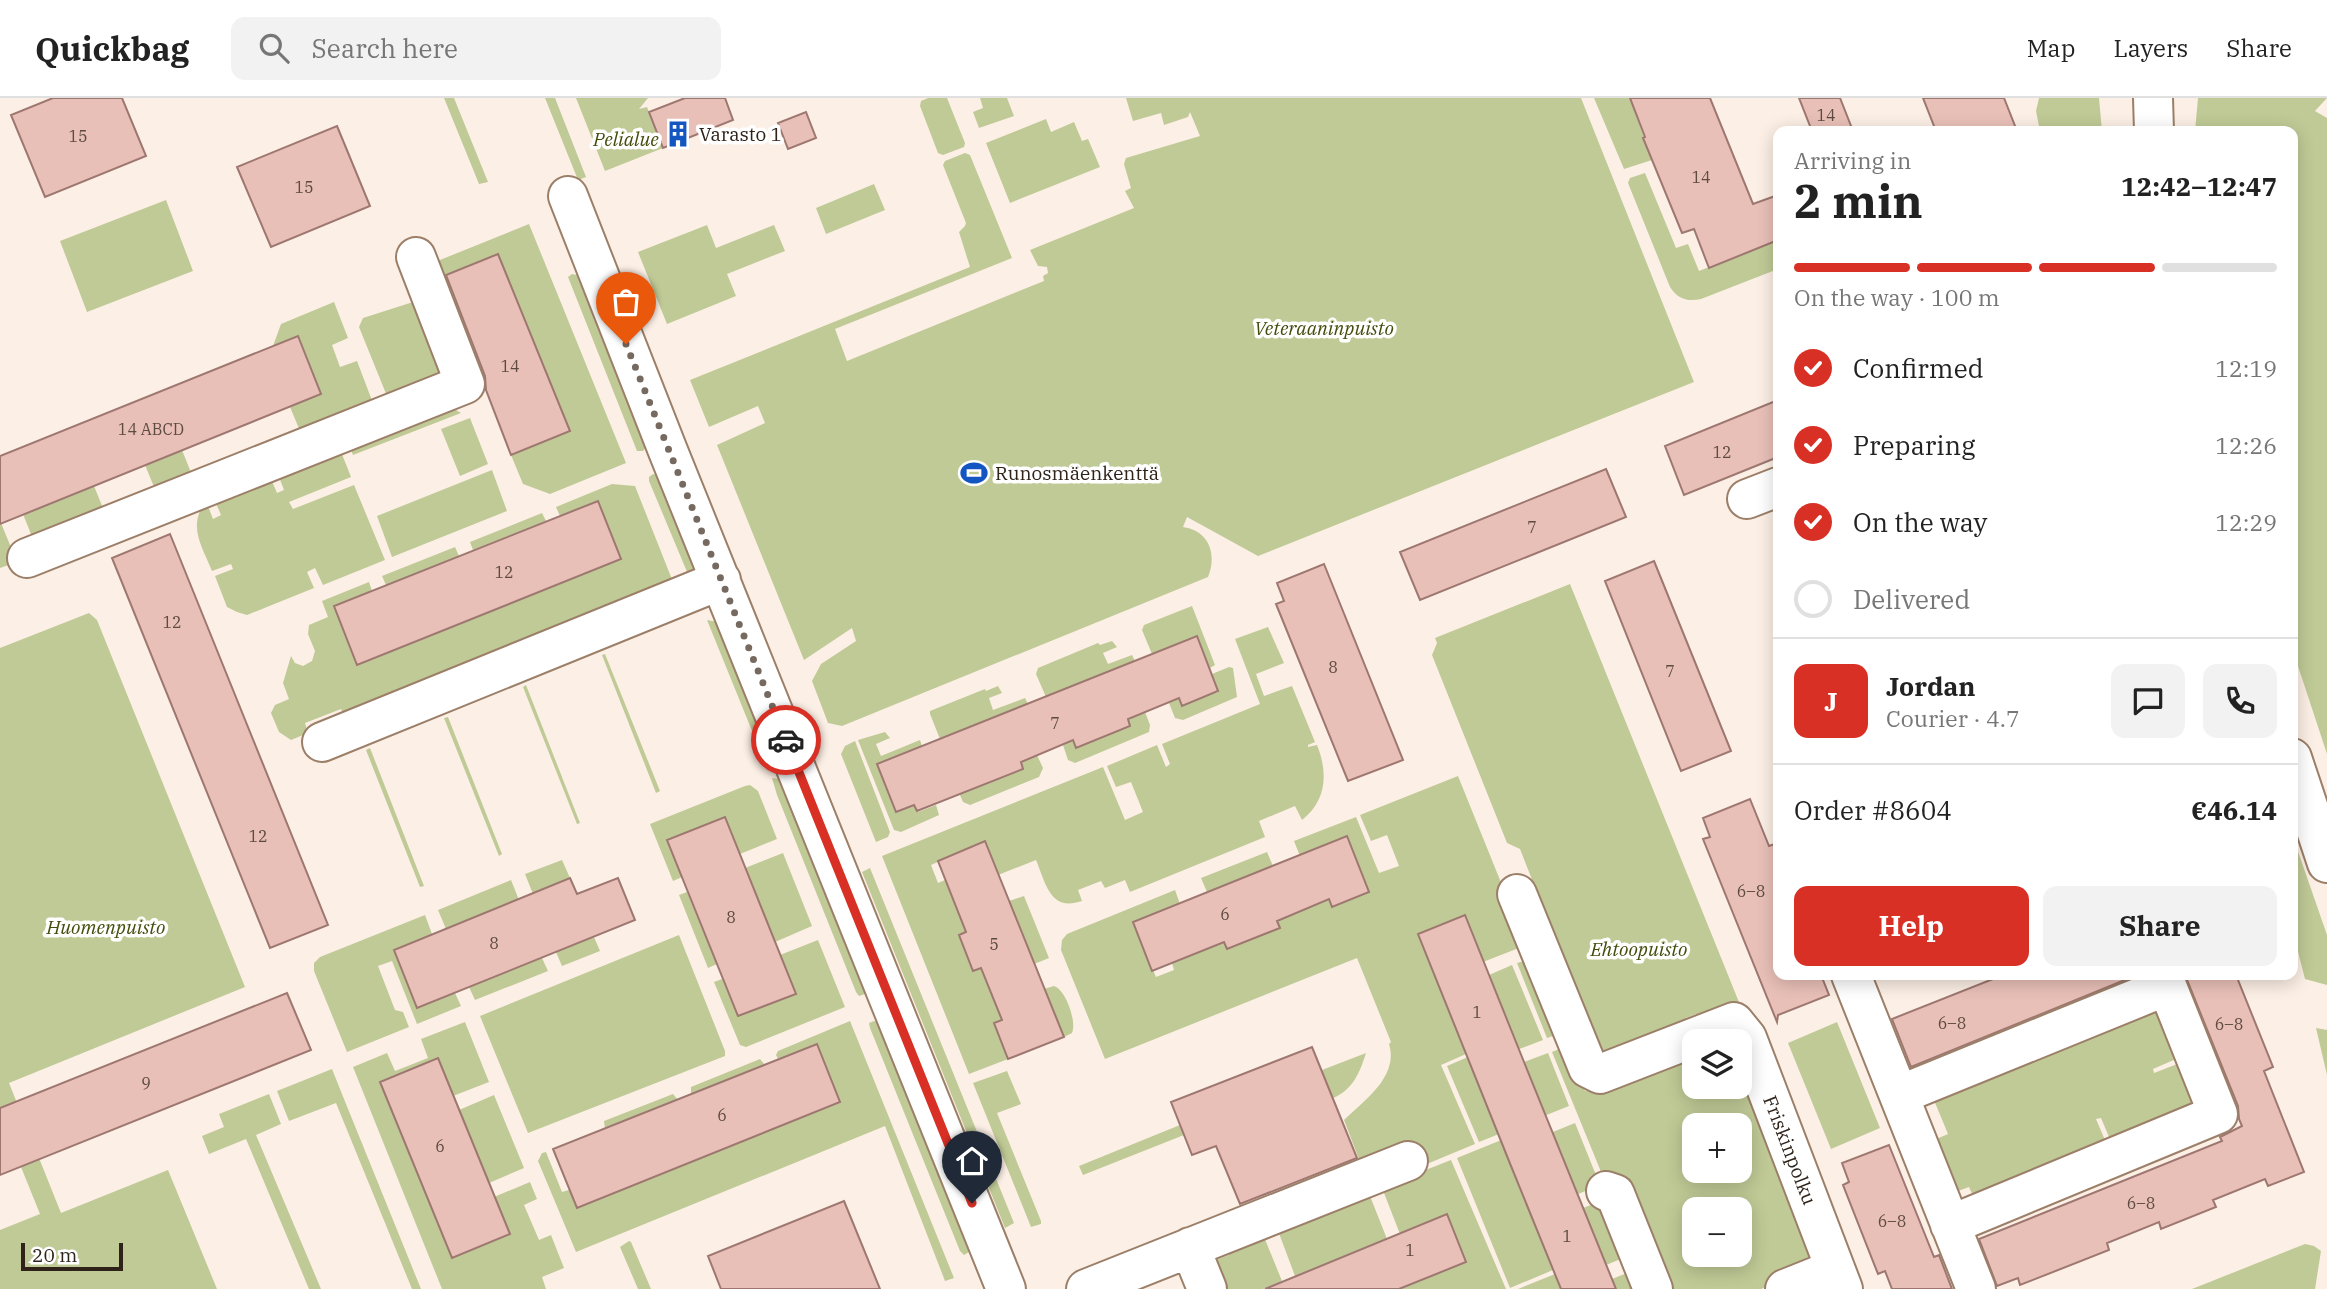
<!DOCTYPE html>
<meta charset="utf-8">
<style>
:root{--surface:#fff;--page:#f2f2f2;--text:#222;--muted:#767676;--line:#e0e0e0;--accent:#d93025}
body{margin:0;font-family:"IBM Plex Serif",serif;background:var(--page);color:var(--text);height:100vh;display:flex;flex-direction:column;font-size:26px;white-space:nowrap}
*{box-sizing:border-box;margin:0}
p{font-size:23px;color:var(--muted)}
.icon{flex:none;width:38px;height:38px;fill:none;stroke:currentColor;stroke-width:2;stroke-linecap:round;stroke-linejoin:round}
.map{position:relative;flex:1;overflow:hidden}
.details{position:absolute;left:1773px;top:28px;width:525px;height:854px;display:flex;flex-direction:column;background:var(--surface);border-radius:14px;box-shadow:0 4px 18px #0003}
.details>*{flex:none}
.tools{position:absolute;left:1682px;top:931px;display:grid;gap:14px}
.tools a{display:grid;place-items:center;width:70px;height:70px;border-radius:14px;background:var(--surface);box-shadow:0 4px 18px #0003;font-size:35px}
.scale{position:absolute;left:21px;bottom:18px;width:102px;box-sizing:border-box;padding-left:7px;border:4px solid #2e2219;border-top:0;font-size:19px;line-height:24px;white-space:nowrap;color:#2e2219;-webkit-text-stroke:5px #fff;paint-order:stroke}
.pin{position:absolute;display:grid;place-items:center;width:60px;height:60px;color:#fff;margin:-72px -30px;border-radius:50% 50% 50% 0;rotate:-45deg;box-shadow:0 0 7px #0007}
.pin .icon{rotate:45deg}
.courier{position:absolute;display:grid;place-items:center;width:70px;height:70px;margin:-35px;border:5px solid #d93025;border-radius:50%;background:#fff;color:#222;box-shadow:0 2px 9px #0007}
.headline em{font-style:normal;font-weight:700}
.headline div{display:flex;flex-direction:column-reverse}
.headline{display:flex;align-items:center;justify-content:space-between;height:119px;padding:0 21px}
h1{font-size:46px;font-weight:700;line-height:52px}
.bar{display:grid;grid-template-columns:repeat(4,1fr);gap:10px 7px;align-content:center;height:84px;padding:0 21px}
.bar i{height:9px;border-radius:5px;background:var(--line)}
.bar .current{background:var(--accent)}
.bar p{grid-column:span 4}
.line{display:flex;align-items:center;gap:18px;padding:0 21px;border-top:2px solid var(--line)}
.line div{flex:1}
.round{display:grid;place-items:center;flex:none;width:74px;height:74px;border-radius:14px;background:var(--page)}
ol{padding:0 21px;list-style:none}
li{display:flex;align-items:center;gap:21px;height:77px}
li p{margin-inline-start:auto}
li .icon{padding:7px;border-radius:50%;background:var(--accent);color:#fff;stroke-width:4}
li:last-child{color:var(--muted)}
li i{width:38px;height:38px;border:4px solid var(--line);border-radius:50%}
.button{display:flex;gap:14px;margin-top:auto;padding:14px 21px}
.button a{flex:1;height:80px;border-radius:14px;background:var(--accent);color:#fff;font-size:28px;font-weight:700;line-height:80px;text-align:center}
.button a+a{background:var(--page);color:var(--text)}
header{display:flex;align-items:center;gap:42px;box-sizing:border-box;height:98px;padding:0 35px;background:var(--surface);border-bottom:2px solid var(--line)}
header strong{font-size:33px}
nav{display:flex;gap:38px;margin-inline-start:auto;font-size:24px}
.search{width:490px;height:63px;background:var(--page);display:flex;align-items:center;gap:18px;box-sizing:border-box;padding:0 24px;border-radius:14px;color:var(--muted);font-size:26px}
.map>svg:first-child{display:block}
</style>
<header>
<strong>Quickbag</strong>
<div class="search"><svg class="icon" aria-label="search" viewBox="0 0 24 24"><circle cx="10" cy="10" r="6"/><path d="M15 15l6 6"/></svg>Search here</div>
<nav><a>Map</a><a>Layers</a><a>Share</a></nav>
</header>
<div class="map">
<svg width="2327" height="1191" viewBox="0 0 2327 1191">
<rect width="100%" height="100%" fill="#fcefe5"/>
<path fill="#c0ca96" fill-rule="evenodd" d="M444,0h10l34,84 -9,2z
M545,0h10l31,79 -8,3z
M576,0h72l-9,11 8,-2 16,41 -58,23z
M928,0h19l18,45 -1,4 -21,8 -5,-2 -18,-47 1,-5z
M980,0h27l7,18 -35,12 -6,-16 10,-4z
M1126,0h455l113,284 -436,174 -71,-39 -4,10c27,4 34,28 25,50l-366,149 -14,-3 -16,-42 9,-17 35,-23 -4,-13 -48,32 -87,-215 48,-22 -7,-17 -49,21 -19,-47 280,-113 -11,-35 6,-6 1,-3 -23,-58 2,-4 20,-8 5,2 42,103 -177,71 12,32 197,-80 -1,-5 5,-3 -1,-6 -9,-1 -8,-16 104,-42 -9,-17 6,-3 -7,-24 2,-6 74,-22 -10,-24 -2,5 -24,8 -3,-12 -28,8z
M1594,0h36l22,62 -28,9z
M2039,0h60l3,33h-62l-4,-20z
M2198,0h129l-12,13 12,7v636l-34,-103 -1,-520h-97z
M1046,21l5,13 23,-10 8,19 6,-2 12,28 -90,36 -24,-60z
M1645,75l31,75 12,-4 11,27 79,-31v29l-77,30c-14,3 -23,0 -31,-12l-42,-104 2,-5z
M874,86l11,26 -59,24 -10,-26z
M166,102l27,71 -106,41 -27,-71z
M529,126l97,239 -76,31 -27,-10 -12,-29 58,-24 -71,-177 -58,24 -4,-14 4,-4z
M707,127l9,23 58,-23 11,26 -58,23 9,22 -69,28 -29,-72z
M572,176l5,1 70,171 -4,5h-6l-69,-174z
M334,204l14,36 -16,7 8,22 17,-6 19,50 -73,27 -13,-31 31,-14 -23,-57 -25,10 8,-22z
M413,204l29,59 -7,21 -44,24 -32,-79 4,-9z
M451,309l10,6 -108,42 -6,-15z
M470,320l18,46 -28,12 -19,-47z
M338,346l13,33 -62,25 4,7 61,-24 31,75 -62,25 -8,-17 -8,4 7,16 -67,27 -10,-3 -10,-5 -12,-31 18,-7 -2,-5 -19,7c-10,-25 -25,-45 -6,-70l7,18 8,-4 -9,-21 56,-22 9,21 7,-3 -8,-21z
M182,352l14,35 -37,14 -14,-34z
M492,372l15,41 -115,46 -15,-41z
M653,376l5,1 41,102 -9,2 -41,-98v-4z
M612,386l23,2 42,106 -330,131 -6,-14 -36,14 3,10 -17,7 -12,-8 -8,-19 4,-8 14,-6 -6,-16 8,-27 4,7 8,3 9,-5 3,-10 -7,-17 1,-9 19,-8 -6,-16 47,-19 3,9 -38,16 23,57 264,-105 -23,-58 -38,15 -4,-9z
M94,388l13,32 -71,29 -13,-33z
M542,415l4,8 -73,29 -3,-8z
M1,425l16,39 -17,6v-44z
M455,449l4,9 -73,29 -4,-9z
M1570,486l175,433 -39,7 -10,-10 -10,4 9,10 -91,35 -84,-214 -13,-6 -75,-188 5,-12 -2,-5z
M1192,508l23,59 -5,3 -13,-32 -45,18 -10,-24 2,-5z
M89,515l8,7 148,367 -236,96 52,130 107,-43 49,119h-217v-59l40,-16 -40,-99v-467z
M707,522l10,2 52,126 -1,3 -7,2z
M1268,529l16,36 -28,11 8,22 28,-10 23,56 -7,3v2l9,-2c11,27 10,56 -15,75l-7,-14 -36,15 6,16 -135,55 -5,-12 -20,8 -4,-7 -23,9 4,11c-32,11 -36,-17 -46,-41l-38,15 -13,-34 -54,24 7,18 7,-3 21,52 -7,3 14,36 8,-3 21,52 -8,3 14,36 -39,15 -87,-218 221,-89 22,53 18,-8 -12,-30 -15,5 -9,-21 50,-21 9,22 4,-3 -8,-20 98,-40 -25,-65z
M1112,543l5,6 -14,6 5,11 24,-9 3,6 -89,36 -10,-23 2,-6 60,-25 2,2z
M605,556l55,137 -4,2 -54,-138z
M1229,569l4,1 4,29 -54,23 -8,-2 -6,-15 10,-4 3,6 36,-13 -6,-18z
M526,587l54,138 -3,1 -54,-137z
M998,588l4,7 -13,5 4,12 32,-12 3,6 -88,35 -10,-25v-3l55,-22 1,2z
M1145,614l5,13 -1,7 -74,31 -7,-3 -5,-15 10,-5 4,7 53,-21 -2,-7z
M448,619l54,137 -3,2 -55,-138z
M885,634l5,6 -14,6 5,12 39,-16 2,6 -45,19 19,47 18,-7 4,7 18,-7 3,10 -38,17 -7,-2 -36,-90z
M855,643l35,91 -2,5 -12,5 -35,-88 4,-8z
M370,650l54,138 -4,1 -54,-137z
M1037,657l6,13 -4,9 -69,28 -7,-3 -6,-14 14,2 52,-21 -2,-7z
M1458,678l67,166 -1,4 -41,16 -18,-47 -47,19 48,120 -25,11 34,79 -53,22 -62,-4 -16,-42c21,-20 55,-44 45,-76l2,-2 -34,-84 -252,101 -44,-109 1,-10 5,-6 108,-44 5,14 -47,19 23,54 18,-7 -2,-7 52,-21 3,7 53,-21 -3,-7 52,-22 39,-7 -68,-36 -6,-15 62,-24 23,56 20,-7 -12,-31 -16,6 -11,-26z
M772,680l10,1 85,210 -2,5 -6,2 -3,-4 -79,-197z
M750,687l8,6 19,48 -37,15 -16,-37 -57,23 15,37 -9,4 -23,-57 95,-38z
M2292,736l35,101v50l-22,-6 -12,-47z
M1267,754l6,14 -66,26 -6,-14z
M783,755l29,73 -37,16 -30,-74z
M562,762l8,18 -37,16 -8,-20z
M870,770l144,355 -9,5 -143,-356z
M511,782l8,20 -73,29 -8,-19z
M687,794l30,72 -9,4 -29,-73z
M1024,798l25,62 -15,6 -25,-63z
M425,817l7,19 -38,16 23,58 38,-15 6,13 -44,18 -25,-63 -14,5 17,44 8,2 6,15 -62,25 -33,-81v-8l6,-6z
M679,837l46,116v5l-197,77 -48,-117z
M594,839l6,14 -38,15 -6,-14z
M818,842l27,67 -99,40 -6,-2 -26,-63 8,-3 16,37 57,-22 -15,-39z
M542,860l6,13 -73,29 -6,-13z
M1528,862l31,74 -12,4 -30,-75z
M1512,867l31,75 -24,9 -30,-74z
M1054,888c12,4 23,36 18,47l-8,4 -20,-48z
M2158,898l25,60 -30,13 1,4 31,-12 17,40 -90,43 -11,-26 -5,1 11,26 -133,53 -5,-11 -22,8 -20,-52 21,-9 -17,-41 81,-38 6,13 3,-2 -5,-12 109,-42 5,10 4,-1 -5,-14z
M850,923l104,257 -9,3 -60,-155 -309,126 -38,-91 4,-8 4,-1 16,40 7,-2 8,17 263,-105 -23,-58 -39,15 -2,-4 2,-4z
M874,923l5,1 92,226 -2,4 -5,3 -4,-4 -90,-223 -1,-5z
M465,924l24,60 -36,14 -15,-38 -58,24 72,175 57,-22 -15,-38 36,-15 7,17 -13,6 15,35 12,-5 13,33 -22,9 4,12h-104l-89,-222 34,-14 8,18 33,-13 -7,-19z
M1837,924l43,106 -49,21 -43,-106z
M2316,930l11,2v46v-1z
M1564,949l4,1 17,43 109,-44v40h46v-31l76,205 -10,-11 7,18 -52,21h-97l-58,-105 -54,-132zM1694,1027h46v46h-46zM1694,1111h46v46h-46z
M1366,955c-6,19 -13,37 -33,45l-11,-28z
M1548,955l21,53 -90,36 -32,-76 21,-9 56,5z
M760,961l5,6 -74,29v-7z
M332,971l12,30 77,190h-9l-76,-186 -47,18 -12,-30z
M1007,973l14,33 -24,9 44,108v3l-10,3 -58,-144z
M269,996l12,30 -25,11 65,154h-12l-63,-150 -37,15 -7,-18 22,-9 -5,-13z
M673,996l5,6 -73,29 -1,-8z
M494,997l30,73 -35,15 -30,-73z
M1543,1025l5,11 27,-11 25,62 -22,9 -20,-47 -47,20 42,103 -43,18 -53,-130z
M1180,1027l4,10 -101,40 -4,-9z
M1451,1062l55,129h-107l67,-28 -19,-46 -47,19 -16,-41 1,-7z
M1368,1093l19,48 -92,37 -18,-48z
M1604,1102l24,56 -22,9 -23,-57z
M1262,1134l20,49 -19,8h-47l-10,-25 23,-9 -5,-13z
M629,1143l2,1 20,47h-13l-18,-42z
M2305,1146l9,2 7,5 -6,38h-123z
M1632,1173l13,18h-29l-4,-10z
M1555,1176l6,15h-43z"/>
<path fill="#e9c0b8" stroke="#9d7770" stroke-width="2" d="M53,0h69l24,58 -101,41 -34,-82z
M685,0h40l8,22 -70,28 -14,-36z
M1630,0h80l43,106 25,-9v45l-69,28 -15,-39 -12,4 -39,-95 2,-1z
M1799,0h41l13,33h-41z
M1923,0h81l13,33h-81z
M806,14l10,26 -28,11 -10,-26z
M337,28l33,80 -99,41 -34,-80z
M498,156l72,177 -59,24 -25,-65 -1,-14 -39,-101z
M298,238l23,58 -321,130v-68z
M1778,302v57l-94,38 -19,-49z
M1606,371l20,48 -206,83 -20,-48z
M598,403l23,58 -264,106 -23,-59z
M170,436l158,391 -58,23 -158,-390z
M1654,463l77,190 -50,20 -76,-190z
M1324,466l79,196 -55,21 -72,-177 8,-3 -7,-18z
M1197,538l21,55 -36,15 -3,-8 -51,21 2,7 -54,22 -3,-8 -52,22 2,7 -106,42 -3,-6 -18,7 -19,-48z
M1750,701l19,47 9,-3v132h43l8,20 -51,20 -1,7 -74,-183 7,-2 -7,-19z
M725,719l71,177 -58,22 -71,-176z
M1347,738l22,56 -37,15 -3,-8 -52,22 3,7 -18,7 -35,14 -3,-7 -72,29 -19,-49z
M985,743l79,196 -56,22 -14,-36 8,-3 -21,-52 -8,3 -14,-36 7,-3 -28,-71z
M570,780l7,16 41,-16 17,42 -218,88 -23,-58z
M1465,817l59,147 92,227h-55l-50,-123 -93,-232z
M2003,877h134l-226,92 -19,-48z
M2185,877h51l37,92 -9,4 40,101 -36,14 -3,-7 -52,21 3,7 -55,22 -2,-7 -52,21 2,7 -89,35 -2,-7 -21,8 -18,-47 243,-98 -2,-4 22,-11 -3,-7 -1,-13z
M287,895l24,57 -311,125v-67z
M817,946l23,58 -263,106 -24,-59z
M1312,949l45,111 -117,46 -24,-58 -24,9 -21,-53z
M438,960l72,176 -58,24 -72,-176z
M1889,1047l45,112 5,-2 13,34h-60l-7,-18 -7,3 -35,-89 6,-3 -7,-19z
M844,1103l36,88h-159l-13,-33z
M1447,1116l19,48 -67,27h-134z"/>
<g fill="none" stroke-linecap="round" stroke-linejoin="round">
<g stroke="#9c7f68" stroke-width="42">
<path id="minor" d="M2153,0l1,33
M568,98l100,255 338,838
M1747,401l31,-12
M27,460l438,-174 -49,-127
M322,644l399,-162
M2292,660l35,105
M1517,796l71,174 12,6 134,-52 13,16 96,251
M1851,877l125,314
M1899,997l268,-109 51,128 -268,111
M1606,1093l9,3 38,95
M1190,1149l17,42
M1086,1191l322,-128
M1785,1191l50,-20"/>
</g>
<use href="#minor" stroke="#fff" stroke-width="38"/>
</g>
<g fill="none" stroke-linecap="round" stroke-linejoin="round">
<path stroke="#766a60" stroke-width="7" stroke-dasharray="0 12.6" d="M626,246l160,396"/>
<path stroke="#d93025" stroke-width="9" d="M786,642l186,463"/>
</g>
<defs>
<g id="building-bare" transform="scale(2.1)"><path d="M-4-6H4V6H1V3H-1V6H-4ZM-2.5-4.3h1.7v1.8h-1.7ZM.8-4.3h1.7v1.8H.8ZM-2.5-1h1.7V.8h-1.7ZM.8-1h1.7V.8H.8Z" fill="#1456c1" stroke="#fff" stroke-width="2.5" paint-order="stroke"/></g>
<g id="stadium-bare" transform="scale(2.1)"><path d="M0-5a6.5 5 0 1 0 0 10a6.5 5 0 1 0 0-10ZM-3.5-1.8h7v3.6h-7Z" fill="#1456c1" stroke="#fff" stroke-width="2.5" paint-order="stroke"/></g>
</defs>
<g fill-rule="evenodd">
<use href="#building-bare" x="678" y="36"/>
<use href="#stadium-bare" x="974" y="375"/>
</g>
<g text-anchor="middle" stroke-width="7" stroke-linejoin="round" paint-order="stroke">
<g font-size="16" fill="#5d4a41">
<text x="1826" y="23">14</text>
<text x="78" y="44">15</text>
<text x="1701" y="85">14</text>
<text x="304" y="95">15</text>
<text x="510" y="274">14</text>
<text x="151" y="337">14 ABCD</text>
<text x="1722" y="360">12</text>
<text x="1532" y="435">7</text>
<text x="504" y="480">12</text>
<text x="172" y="530">12</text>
<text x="1333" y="575">8</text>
<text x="1670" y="579">7</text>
<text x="1055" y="631">7</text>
<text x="258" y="744">12</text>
<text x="1751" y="799">6–8</text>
<text x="1225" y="822">6</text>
<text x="731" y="825">8</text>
<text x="494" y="851">8</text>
<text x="994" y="852">5</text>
<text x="1477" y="920">1</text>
<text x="1952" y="931">6–8</text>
<text x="2229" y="932">6–8</text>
<text x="146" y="991">9</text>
<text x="722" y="1023">6</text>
<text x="440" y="1054">6</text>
<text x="2141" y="1111">6–8</text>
<text x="1892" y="1129">6–8</text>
<text x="1567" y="1144">1</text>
<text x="1410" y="1158">1</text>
</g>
<g font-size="19" fill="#2e2219" stroke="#fff" text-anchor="start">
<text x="699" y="43">Varasto 1</text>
<text x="995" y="382">Runosmäenkenttä</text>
</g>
<g font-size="19" font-style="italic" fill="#444c0c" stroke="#fff">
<text x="626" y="48">Pelialue</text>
<text x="1324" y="237">Veteraaninpuisto</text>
<text x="106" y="836">Huomenpuisto</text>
<text x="1639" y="858">Ehtoopuisto</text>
</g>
<g font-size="19" fill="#2e2219" stroke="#fff">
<text transform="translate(1790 1052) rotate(69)" y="7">Friskinpolku</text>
</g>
</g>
</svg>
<div class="tools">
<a><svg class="icon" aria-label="layers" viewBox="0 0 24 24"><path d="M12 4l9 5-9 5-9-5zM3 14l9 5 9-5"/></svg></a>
<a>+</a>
<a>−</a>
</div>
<div class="scale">20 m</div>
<div class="pin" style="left:626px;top:246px;background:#ea580c"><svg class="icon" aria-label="bag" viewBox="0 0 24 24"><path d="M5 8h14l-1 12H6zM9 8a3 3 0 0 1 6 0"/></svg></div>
<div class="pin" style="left:972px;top:1105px;background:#1f2937"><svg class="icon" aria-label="home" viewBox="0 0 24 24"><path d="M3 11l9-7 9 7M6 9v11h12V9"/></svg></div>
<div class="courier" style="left:786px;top:642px"><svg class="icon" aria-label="car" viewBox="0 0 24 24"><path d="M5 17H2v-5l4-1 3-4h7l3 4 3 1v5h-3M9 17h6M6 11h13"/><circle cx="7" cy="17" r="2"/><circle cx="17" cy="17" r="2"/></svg></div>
<section class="details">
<div class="headline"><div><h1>2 min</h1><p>Arriving in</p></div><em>12:42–12:47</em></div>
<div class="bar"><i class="current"></i><i class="current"></i><i class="current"></i><i></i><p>On the way · 100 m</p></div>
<ol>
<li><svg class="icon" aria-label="check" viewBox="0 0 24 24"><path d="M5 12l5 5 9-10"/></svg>Confirmed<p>12:19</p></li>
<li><svg class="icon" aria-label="check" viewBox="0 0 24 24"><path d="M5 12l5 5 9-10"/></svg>Preparing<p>12:26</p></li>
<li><svg class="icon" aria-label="check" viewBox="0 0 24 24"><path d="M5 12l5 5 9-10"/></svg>On the way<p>12:29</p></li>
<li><i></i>Delivered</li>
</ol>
<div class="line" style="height:126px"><b class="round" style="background:var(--accent);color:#fff">J</b><div><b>Jordan</b><p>Courier · 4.7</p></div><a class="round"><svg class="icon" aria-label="chat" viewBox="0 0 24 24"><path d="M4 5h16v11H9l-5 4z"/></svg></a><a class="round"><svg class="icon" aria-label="phone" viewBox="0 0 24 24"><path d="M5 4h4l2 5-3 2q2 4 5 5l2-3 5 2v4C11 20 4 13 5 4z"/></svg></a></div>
<div class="line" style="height:91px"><div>Order #8604</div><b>€46.14</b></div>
<div class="button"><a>Help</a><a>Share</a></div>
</section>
</div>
